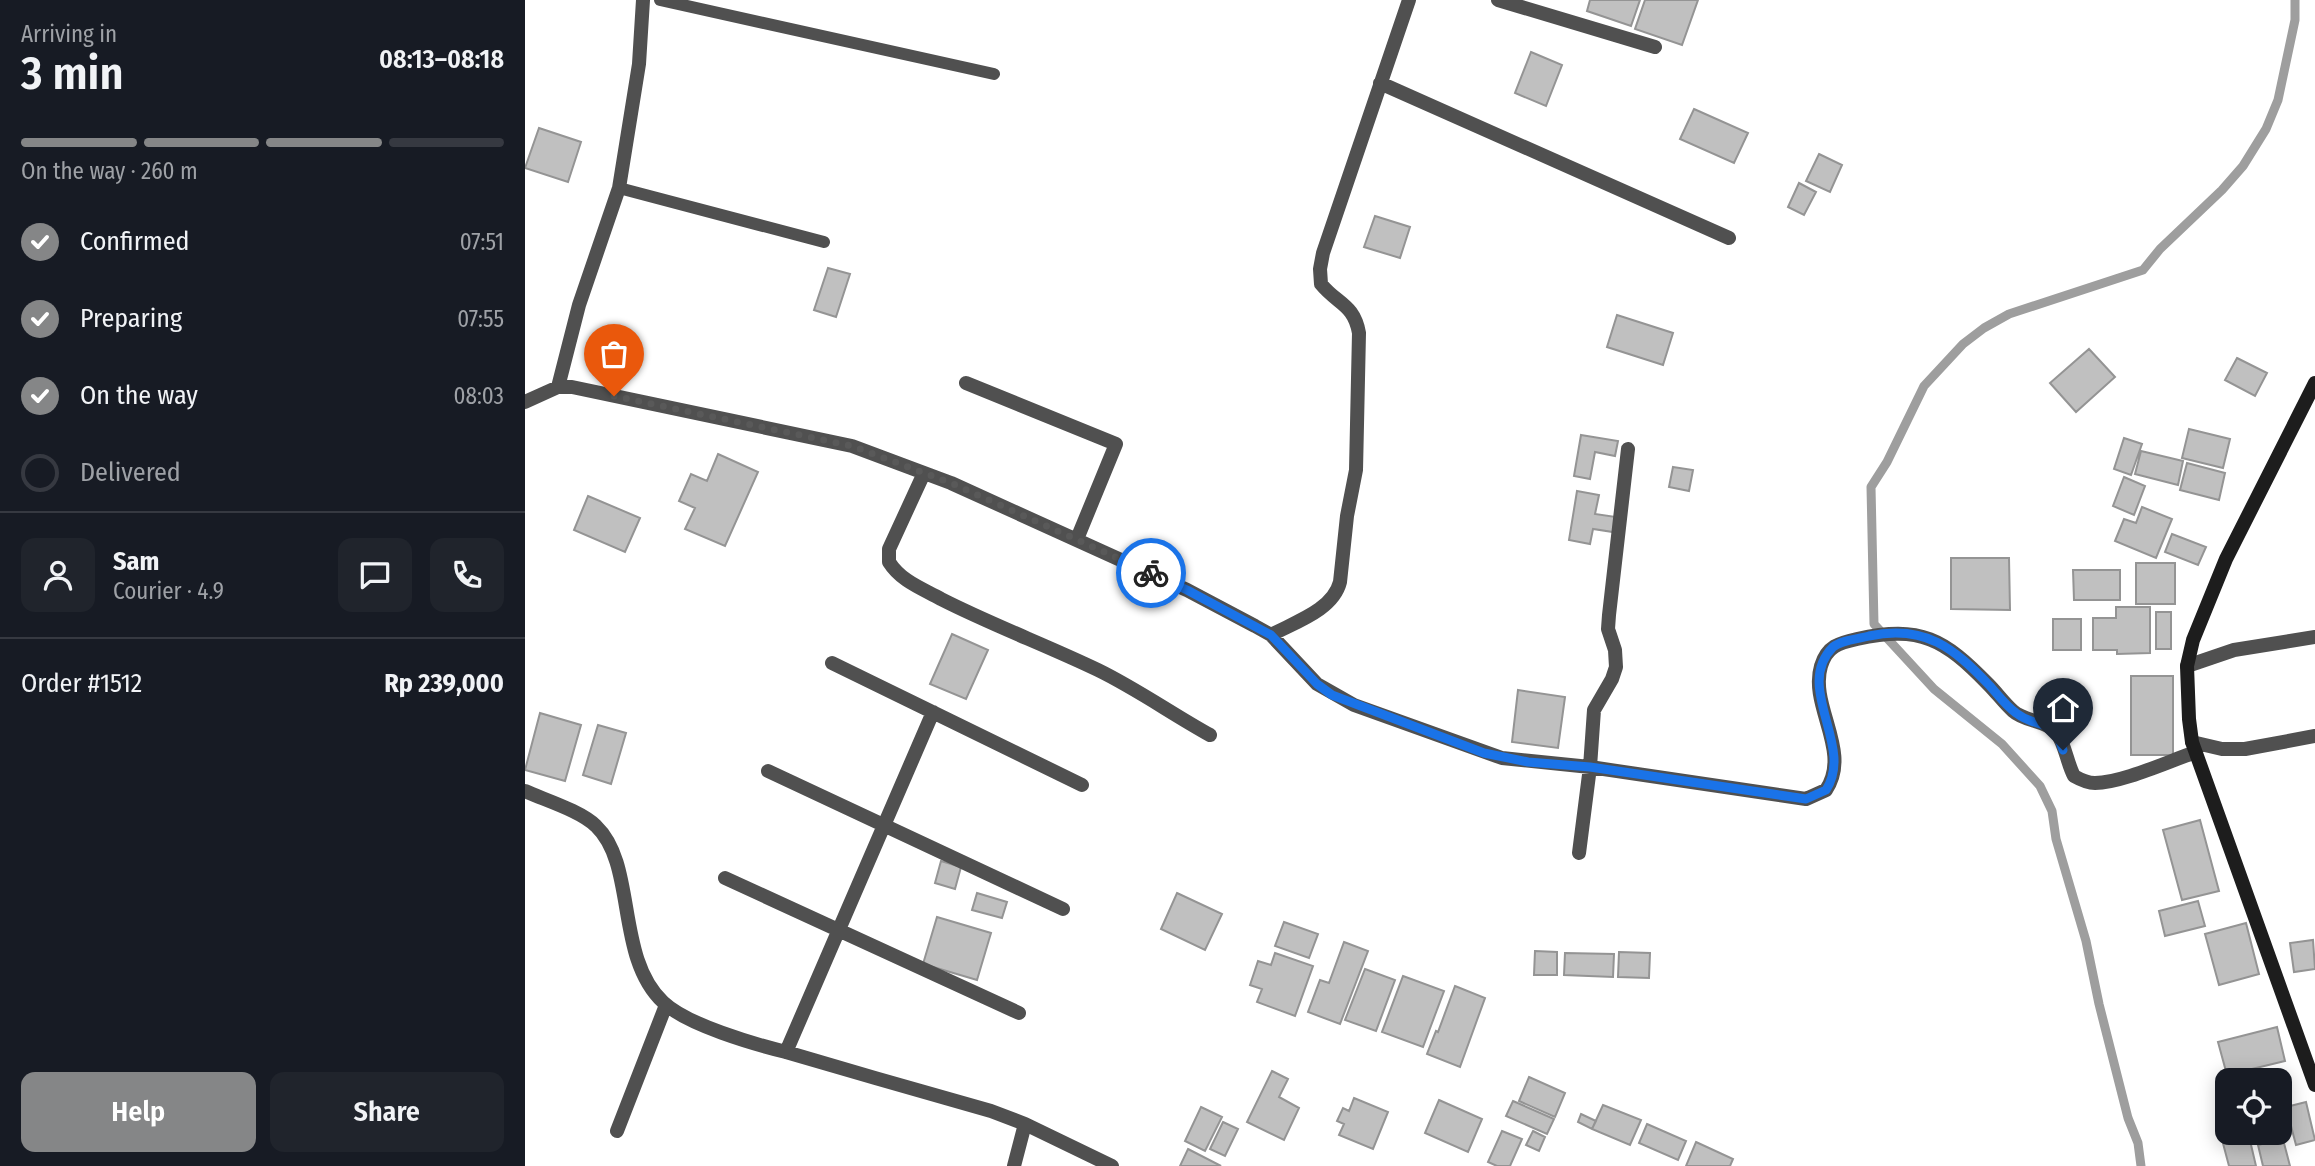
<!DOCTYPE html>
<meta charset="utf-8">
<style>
:root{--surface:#171b24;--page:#20242c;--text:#f1f3f6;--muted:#9ea1a6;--line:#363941;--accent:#858687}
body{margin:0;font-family:"Fira Sans Condensed",sans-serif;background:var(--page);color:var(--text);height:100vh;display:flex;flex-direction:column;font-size:26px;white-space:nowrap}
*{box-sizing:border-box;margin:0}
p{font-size:23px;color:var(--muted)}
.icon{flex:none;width:38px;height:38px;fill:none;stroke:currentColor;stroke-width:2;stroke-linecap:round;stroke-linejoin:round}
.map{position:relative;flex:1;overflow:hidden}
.sheet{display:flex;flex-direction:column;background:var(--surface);width:525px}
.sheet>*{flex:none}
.tools{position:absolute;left:1690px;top:1068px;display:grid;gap:14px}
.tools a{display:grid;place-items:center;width:77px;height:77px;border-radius:14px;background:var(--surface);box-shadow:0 4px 18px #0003;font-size:35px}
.pin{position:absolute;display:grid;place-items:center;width:60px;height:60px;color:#fff;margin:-72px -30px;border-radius:50% 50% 50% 0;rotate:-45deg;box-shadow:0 0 7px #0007}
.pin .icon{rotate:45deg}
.courier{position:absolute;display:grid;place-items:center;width:70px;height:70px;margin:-35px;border:5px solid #1a73e8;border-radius:50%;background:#fff;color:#222;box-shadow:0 2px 9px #0007}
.summary em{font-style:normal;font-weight:600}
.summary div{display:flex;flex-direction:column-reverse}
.summary{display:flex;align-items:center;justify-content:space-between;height:119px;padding:0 21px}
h1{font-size:46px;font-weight:600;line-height:52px}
.bar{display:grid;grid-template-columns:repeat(4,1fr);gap:10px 7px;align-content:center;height:84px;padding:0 21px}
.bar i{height:9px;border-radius:5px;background:var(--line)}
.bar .current{background:var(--accent)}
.bar p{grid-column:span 4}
.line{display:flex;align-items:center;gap:18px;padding:0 21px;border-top:2px solid var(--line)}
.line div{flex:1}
.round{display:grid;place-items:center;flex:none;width:74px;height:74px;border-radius:14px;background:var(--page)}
ol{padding:0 21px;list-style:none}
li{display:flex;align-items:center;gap:21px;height:77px}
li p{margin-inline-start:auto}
li .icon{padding:7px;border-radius:50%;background:var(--accent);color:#fff;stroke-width:4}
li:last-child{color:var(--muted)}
li i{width:38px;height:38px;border:4px solid var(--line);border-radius:50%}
.button{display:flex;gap:14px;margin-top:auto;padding:14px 21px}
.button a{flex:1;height:80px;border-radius:14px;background:var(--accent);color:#fff;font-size:28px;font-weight:600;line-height:80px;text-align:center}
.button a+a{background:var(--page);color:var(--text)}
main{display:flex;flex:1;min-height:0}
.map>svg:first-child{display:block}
</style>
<main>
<section class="sheet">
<div class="summary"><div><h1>3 min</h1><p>Arriving in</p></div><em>08:13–08:18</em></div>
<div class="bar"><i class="current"></i><i class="current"></i><i class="current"></i><i></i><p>On the way · 260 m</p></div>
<ol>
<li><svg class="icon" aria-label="check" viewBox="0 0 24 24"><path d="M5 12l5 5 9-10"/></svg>Confirmed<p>07:51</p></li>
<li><svg class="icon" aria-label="check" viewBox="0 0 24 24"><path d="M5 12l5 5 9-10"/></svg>Preparing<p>07:55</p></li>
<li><svg class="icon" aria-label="check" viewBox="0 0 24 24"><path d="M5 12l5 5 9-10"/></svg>On the way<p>08:03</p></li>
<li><i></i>Delivered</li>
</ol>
<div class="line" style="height:126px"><a class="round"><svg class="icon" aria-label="person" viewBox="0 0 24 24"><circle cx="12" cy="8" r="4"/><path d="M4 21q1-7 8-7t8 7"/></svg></a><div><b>Sam</b><p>Courier · 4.9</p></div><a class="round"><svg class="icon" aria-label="chat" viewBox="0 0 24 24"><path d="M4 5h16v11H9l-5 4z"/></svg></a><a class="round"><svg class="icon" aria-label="phone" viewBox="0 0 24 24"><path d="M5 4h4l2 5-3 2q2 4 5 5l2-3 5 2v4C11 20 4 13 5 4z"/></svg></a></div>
<div class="line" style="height:91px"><div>Order #1512</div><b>Rp 239,000</b></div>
<div class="button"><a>Help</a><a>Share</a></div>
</section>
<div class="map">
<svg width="1790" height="1166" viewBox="0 0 1790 1166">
<rect width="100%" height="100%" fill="#fff"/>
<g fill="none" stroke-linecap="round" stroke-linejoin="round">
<path stroke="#9e9e9e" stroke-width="9" d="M1616,1166l-3,-23 -10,-25 -29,-114 -13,-63 -30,-102 -4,-28 -12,-25 -38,-42 -68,-55 -60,-65 -3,-137 16,-25 37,-76 39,-42 21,-16 25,-14 134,-44 17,-21 62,-59 21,-24 23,-37 12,-29 17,-80v-20"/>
</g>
<path fill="#c0c0c0" stroke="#949494" stroke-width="2" d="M1065,0h50l-9,26 -44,-15z
M1120,0h53l-16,45 -47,-16z
M1006,52l31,13 -16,41 -31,-13z
M1169,109l54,24 -14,30 -54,-24z
M14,128l42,14 -13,40 -43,-14z
M1294,154l23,11 -12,27 -24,-11z
M1274,183l17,9 -12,23 -16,-8z
M850,216l35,11 -10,31 -36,-11z
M303,268l22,6 -14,43 -22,-7z
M1092,315l56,18 -10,32 -56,-18z
M1564,349l26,28 -39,35 -26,-29z
M1712,358l30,15 -12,23 -30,-16z
M1664,429l41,10 -7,29 -41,-10z
M1056,435l37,6 -3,15 -20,-4 -5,27 -16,-3z
M1599,438l18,6 -11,31 -17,-6z
M1616,451l42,10 -5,24 -43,-11z
M193,454l40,18 -33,74 -40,-17 10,-21 -16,-7 12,-27 16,7z
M1662,463l38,10 -6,27 -39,-10z
M1148,467l20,3 -4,21 -20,-4z
M1599,477l21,9 -11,29 -21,-9z
M1052,491l22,4 -4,19 21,3 -3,15 -20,-3 -3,15 -21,-4z
M63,496l52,22 -15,34 -51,-22z
M1617,507l30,12 -16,39 -41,-17 9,-22 12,4z
M1647,534l34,13 -8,18 -33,-13z
M1426,558h58l1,52 -59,-1z
M1611,563h39v41h-39z
M1548,570h47v30h-46z
M1591,607h34v46l-33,1v-4h-24v-32h23z
M1631,612h15v37h-15z
M1528,619h28v31h-28z
M427,634l36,16 -22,49 -36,-15z
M1606,676h42v79h-42z
M993,690l47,7 -7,51 -46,-6z
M15,713l41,12 -16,56 -40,-11z
M73,725l28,8 -15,51 -28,-9z
M1675,820l19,71 -37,9 -19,-70z
M416,861l20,6 -6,22 -20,-6z
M452,893l30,9 -5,16 -30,-8z
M652,893l45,21 -17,36 -44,-21z
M1673,901l7,25 -40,10 -6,-25z
M412,917l54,16 -14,47 -54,-16z
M759,922l34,12 -9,24 -34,-12z
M1721,923l13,51 -40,11 -14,-51z
M1788,940l2,29 -21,3 -4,-29z
M819,942l24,9 -28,73 -32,-12 12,-32 9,3z
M1010,951l22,1v23h-23z
M1094,952l31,1 -1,25 -31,-1z
M750,953l38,13 -18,50 -38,-14 5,-13 -12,-4 8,-24 13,4z
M1040,953l49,1 -1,23 -49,-2z
M840,969l30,11 -19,51 -31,-11z
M878,976l41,15 -21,56 -41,-15z
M930,986l30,12 -25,69 -33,-13 9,-23 2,1z
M1752,1027l8,34 -58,14 -9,-33z
M747,1071l16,8 -9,18 20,11 -15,32 -37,-18z
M1004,1077l36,16 -10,24 -36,-16z
M829,1098l34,14 -15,37 -34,-14 5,-11 -7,-3 6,-13 6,3z
M914,1100l43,19 -14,33 -43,-19z
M988,1101l41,18 -7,15 -41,-18z
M1781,1102l9,38 -19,5 -10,-38z
M1078,1105l38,15 -11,25 -38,-16z
M676,1107l21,10 -17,34 -20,-10z
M1056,1114l15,7 -4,8 -14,-7z
M698,1122l15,7 -13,27 -15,-7z
M1122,1124l39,17 -8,19 -39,-17z
M1755,1128l10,38h-27l-5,-21 8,-2 -3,-11h17z
M1703,1130v2h20l8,34h-27l-9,-34z
M977,1131l20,8 -12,27h-13l-9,-4z
M1008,1131l12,6 -6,14 -13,-6z
M1171,1142l37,17 -3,7h-44z
M663,1149l33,17h-41z"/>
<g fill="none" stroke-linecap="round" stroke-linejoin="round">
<path stroke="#505050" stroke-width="12" d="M135,0l334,74
M94,188l205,54"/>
<path stroke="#505050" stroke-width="14" d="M973,0l157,47
M855,83l349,155
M441,383l150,61 -39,95
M33,387l21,-82 40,-117 20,-124 4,-64
M0,402l33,-15h14l280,59 99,37 236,107 68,36 16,9 46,49 37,21 148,53 88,9 216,32 20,-9c26,-39 -17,-84 -5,-124 6,-20 18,-23 36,-27 64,-14 87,0 131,45 9,9 16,19 25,27 12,11 33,9 43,21 9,11 11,31 18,44 7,4 13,7 21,7 27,0 74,-22 101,-31
M399,473l-35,76v13c12,19 32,26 52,37 51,26 105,46 157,71 39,19 74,44 112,65
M746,635c24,-13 62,-25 69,-53l7,-66 9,-46 3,-137c-5,-29 -22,-29 -38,-49l-1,-15 3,-16 86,-253
M307,663l250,122
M1662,666l47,-16 81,-13
M1667,742l30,7h23l70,-13
M243,771l295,138
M0,791c20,9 56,20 71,35 41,39 19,131 67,176 24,23 91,42 123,50 68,20 137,40 205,59l34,13 87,42
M1054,853l11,-86 4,-57 18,-31 4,-12 -1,-17 -7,-21 1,-14 19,-166
M200,878l294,135
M261,1052l147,-340
M92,1131l49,-126
M489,1166l11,-42"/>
<path stroke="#1d1d1d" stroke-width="14" d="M1790,383l-89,176 -33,81 -6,26 2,53 3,23 123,343"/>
</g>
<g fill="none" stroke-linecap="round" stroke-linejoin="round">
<path stroke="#595959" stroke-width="7" stroke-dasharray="0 12.6" d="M89,396l238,50 99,37 200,90"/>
<path stroke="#1a73e8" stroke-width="9" d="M626,573l36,17 84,45 46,49 15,11 152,58 44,9 62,5 216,32 20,-9c29,-44 -33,-103 7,-143 8,-7 25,-8 36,-11 56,-12 85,12 121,50 8,9 16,20 26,27 24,18 36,2 47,37"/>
</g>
</svg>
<div class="tools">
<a><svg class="icon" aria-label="locate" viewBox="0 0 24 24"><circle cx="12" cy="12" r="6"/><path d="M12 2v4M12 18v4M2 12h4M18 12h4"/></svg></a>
</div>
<div class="pin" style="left:89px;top:396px;background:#ea580c"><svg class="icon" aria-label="bag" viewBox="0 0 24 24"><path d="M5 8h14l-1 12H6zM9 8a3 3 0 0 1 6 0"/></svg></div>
<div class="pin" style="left:1538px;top:750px;background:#1f2937"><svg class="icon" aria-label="home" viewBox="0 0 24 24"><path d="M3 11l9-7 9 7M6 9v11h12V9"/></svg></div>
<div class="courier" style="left:626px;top:573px"><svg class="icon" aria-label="bike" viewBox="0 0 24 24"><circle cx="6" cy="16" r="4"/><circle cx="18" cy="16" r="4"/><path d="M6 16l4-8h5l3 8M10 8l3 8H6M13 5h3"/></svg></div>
</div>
</main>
